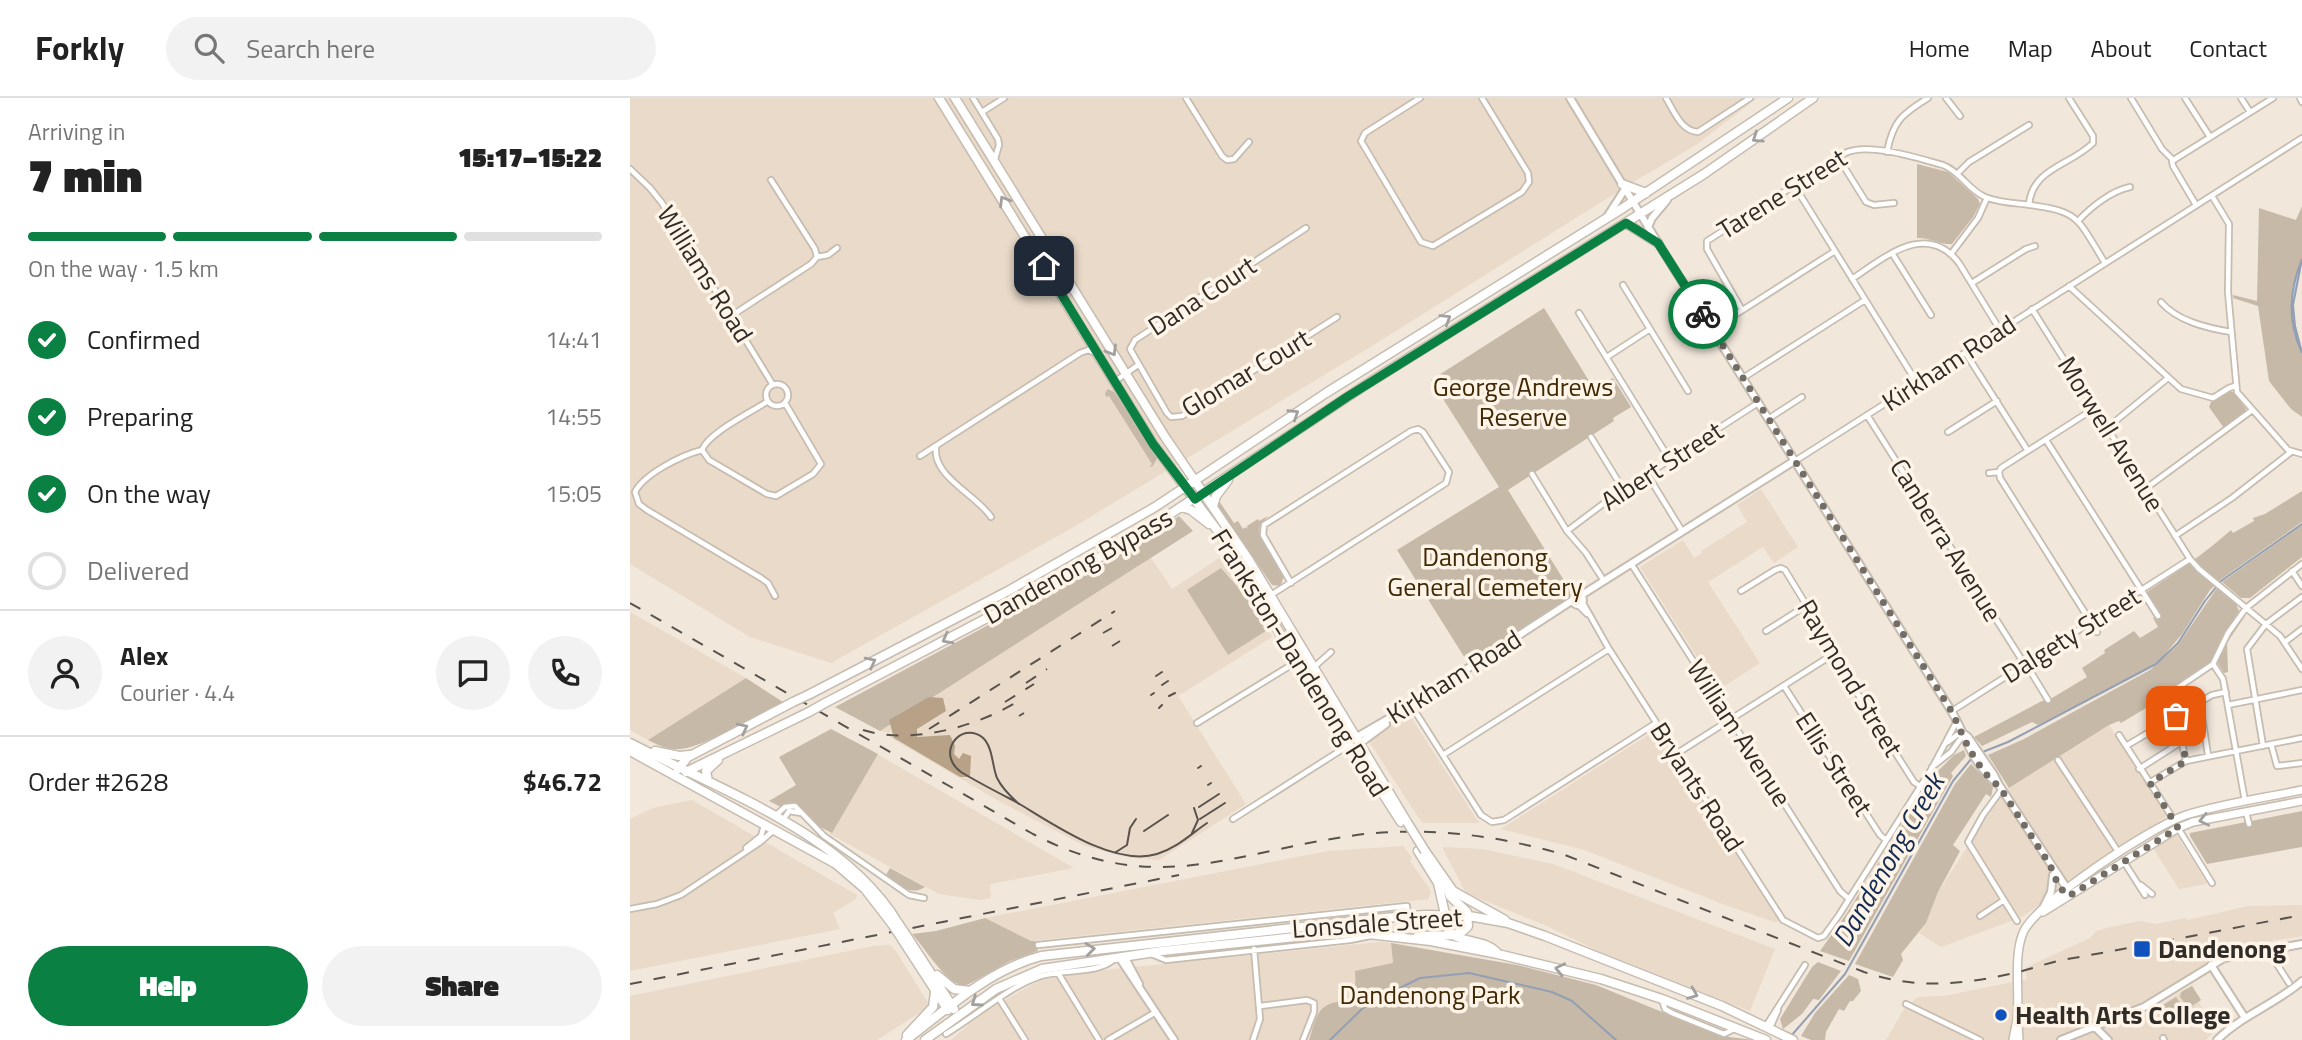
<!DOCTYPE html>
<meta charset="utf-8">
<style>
:root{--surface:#fff;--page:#f2f2f2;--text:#222;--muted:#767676;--line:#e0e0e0;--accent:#0b8043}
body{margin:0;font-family:"Titillium Web",sans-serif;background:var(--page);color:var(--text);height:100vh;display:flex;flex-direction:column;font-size:26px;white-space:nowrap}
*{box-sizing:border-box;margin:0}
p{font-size:23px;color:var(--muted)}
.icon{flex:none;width:38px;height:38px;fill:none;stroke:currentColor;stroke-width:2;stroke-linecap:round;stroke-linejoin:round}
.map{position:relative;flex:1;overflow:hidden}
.side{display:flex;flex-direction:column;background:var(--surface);width:630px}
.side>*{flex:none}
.pin{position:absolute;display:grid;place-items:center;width:60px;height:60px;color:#fff;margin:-30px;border-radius:14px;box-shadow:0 4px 10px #0006}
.courier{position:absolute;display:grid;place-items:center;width:70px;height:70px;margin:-35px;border:5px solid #0b8043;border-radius:50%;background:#fff;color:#222;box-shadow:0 2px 9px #0007}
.overview em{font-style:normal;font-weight:800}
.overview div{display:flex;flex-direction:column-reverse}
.overview{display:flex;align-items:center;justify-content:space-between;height:119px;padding:0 28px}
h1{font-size:46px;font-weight:800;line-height:52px}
.bar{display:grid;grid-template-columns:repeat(4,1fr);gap:10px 7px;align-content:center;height:84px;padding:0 28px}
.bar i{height:9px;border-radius:5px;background:var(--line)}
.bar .on{background:var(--accent)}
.bar p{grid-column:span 4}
.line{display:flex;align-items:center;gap:18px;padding:0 28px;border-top:2px solid var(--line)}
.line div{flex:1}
.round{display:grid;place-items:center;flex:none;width:74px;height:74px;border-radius:37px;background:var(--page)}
ol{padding:0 28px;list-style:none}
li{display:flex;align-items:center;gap:21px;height:77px}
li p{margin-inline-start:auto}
li .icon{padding:7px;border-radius:50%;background:var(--accent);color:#fff;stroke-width:4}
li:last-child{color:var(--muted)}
li i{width:38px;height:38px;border:4px solid var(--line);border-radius:50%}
.cta{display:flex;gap:14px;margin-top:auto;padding:14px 28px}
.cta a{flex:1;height:80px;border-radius:42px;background:var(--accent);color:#fff;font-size:28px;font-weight:800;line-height:80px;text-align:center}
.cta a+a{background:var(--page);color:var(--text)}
header{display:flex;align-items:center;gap:42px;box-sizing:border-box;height:98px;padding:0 35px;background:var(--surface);border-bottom:2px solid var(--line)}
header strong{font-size:33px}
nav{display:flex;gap:38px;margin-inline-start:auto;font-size:24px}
.search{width:490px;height:63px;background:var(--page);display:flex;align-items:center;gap:18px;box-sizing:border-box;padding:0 24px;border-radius:38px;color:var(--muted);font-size:26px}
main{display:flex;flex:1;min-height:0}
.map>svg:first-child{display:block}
</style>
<header>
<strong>Forkly</strong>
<div class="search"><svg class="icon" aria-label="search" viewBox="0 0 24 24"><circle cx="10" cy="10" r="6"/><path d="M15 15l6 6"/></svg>Search here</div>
<nav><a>Home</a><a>Map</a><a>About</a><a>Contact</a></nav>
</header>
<main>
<section class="side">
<div class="overview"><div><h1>7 min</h1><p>Arriving in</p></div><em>15:17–15:22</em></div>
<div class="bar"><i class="on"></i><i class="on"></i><i class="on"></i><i></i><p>On the way · 1.5 km</p></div>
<ol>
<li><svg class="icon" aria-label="check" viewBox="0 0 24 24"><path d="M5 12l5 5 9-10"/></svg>Confirmed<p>14:41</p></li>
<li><svg class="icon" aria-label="check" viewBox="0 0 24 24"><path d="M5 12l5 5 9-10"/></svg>Preparing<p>14:55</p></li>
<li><svg class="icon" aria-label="check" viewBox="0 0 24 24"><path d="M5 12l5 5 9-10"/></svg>On the way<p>15:05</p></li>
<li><i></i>Delivered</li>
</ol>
<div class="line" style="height:126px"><a class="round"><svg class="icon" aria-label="person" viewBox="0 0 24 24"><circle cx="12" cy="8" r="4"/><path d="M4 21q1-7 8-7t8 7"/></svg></a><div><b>Alex</b><p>Courier · 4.4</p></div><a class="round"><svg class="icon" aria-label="chat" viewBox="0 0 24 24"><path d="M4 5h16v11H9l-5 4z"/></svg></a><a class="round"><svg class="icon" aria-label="phone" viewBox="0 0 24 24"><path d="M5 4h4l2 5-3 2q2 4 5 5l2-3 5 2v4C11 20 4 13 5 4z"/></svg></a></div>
<div class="line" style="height:91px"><div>Order #2628</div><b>$46.72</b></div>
<div class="cta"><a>Help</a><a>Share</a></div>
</section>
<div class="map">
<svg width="1672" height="942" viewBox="0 0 1672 942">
<rect width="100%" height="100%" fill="#f2e7db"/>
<path fill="#eadac9" d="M0,0h1127l-61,47 -61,36 -268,168 -295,179 -241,135 -81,-26 -120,-73z
M1131,391l37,58 -24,16 -11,-16 -55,35 52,81 -42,27 -78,-123 43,-27 11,18 8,-5 -1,-2 46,-29 -10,-17z
M591,459l51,80 -94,59 68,108 -87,56 -33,-3 -41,-11 -88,-46 -106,-62 1,-5 -12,-2 271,-173 21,31z
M0,514l116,66 -98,62 -18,-10z
M779,616l70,109h-57l-52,-80 1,-5z
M1479,627l58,91 -122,82 -7,8 -16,11 -81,30 -22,-14 7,-10 12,-31 60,-92 11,-12z
M1026,632l1,1 122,190 -5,1 -54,-19 -136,-53 -83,-21z
M247,656l197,114 -84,16 1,14 -11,2 -41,-6 -109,-60z
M62,702l165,95 -1,4 -23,14 7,16 -210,42v-152l23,-11z
M1546,736l31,49 -1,1 -27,5 -26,-41z
M773,748l9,11 -2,4 19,27 2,5 -3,6 -397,42 -46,-23 343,-67z
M812,749l40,2 71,15 222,85 -25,62 -152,-60 -51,-25 -81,-33z
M1672,807v31l-59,10 -23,7 -23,18 -62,37 3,8 13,-5 41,-26 8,14 -2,2 18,28 -10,11h-320l19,-33 13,-10 26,-1 83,-17 -2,-11 65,-30 6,-7 10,-3 34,-7 16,3 29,-6 3,2 60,-14z
M750,844l11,1 2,20 -36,25 -8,9 -13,6 -9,2 -8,8 -11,27h-357l31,-27 55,-31 27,-8z
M260,847l6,6 34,55 -53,34h-247v-44l243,-50z"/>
<path fill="#c6b9a8" d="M1287,66l31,8 30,27 2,5 -7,13 -21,27c-11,1 -23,-7 -35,-6z
M1672,108v53l-9,26 -2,18 3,31 8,19v64l-11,-8 -22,-28 -11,-75 -25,-8v-3l24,6 2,-93 37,12z
M914,210l50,81 19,-11 18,29 -18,11 1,3 -106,69 65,105 -105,68 -71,-113 102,-63 -68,-107z
M478,291l6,3 40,60 3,7 -5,8 -2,-1 2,-2 -43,-68 -3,1 -1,-4z
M1598,293l5,1 13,17 -3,5 -19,14 -15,-21 3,-7z
M1672,393v31l-82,58 -10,10 -28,44 -20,24 -12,10 -112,57 -6,-3 -50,24 -8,-9 68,-36 10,-3 35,-21 -5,-9 23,-15 -1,-3 30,-19 6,7 18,-11 -5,-9 7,-4 -15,-21c31,-20 59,-39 86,-63l2,3 21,-12 -1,-3 12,-4z
M587,400l17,25 4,-2 5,8 3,-2 2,2 -1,-3 11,-7 1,2 9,-5 -8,9 -1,8 25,44 -4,9 -8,-1 -55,-80z
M549,418l14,15 -313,200 -45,-24 279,-149z
M1672,427v32l-52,41h-9l-19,-16z
M591,470l34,39 14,22 -41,26 -41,-65z
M1587,490l19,16 3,7 -16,25 -5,16 -7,12 -47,29 -3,6 -40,24 -2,-2 -10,4 -100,63 -21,-33 34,-15 128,-70 28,-25z
M1612,517l3,1 -18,27 1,29 -4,1 -7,-11 12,-28z
M116,580l37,24c-25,12 -80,46 -104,47 -12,1 -21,-4 -31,-9z
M201,631l47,25 -46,79 -63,-32 27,-16 -17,-28z
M1334,652l2,6 -15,17 2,3 -104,185 -29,-10 27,-38 85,-136 22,-22z
M1341,666l22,23 -2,10 -5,-3 -33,51 7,6 -22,41 -12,31 -25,31 2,6 -10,17 -38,-13 100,-180z
M1672,713v36l-95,17 -17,-28v-3z
M260,770l35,19c-16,10 -26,-3 -39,-12z
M355,820l46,23h4l3,10 -28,10 -41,23 -11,4v-4c-16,-7 -33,-36 -46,-50l24,-3z
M761,845l126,22 79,20 125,51 33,4h-445c3,-8 5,-20 10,-27 14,-21 40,1 36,-42l38,-8z
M1188,864l23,9 -22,29 -6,-1 -11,15 -19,15 -3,-10 32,-52z
M1219,877l9,4 3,12 -8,10h-3l-6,10 -5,-2 -13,23 -1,8h-14l-10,-4 14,-23z
M1562,888l9,14 -12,8 -9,-11 1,-5z
M1546,899l8,12 -16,10 -8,-12z"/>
<path fill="#b7a187" d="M299,599l14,1 3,13 -29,18v8l33,-2 5,11 -1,8 5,5 4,-6 8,3 -1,21h-10l-66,-39 -5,-18z"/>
<path fill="#bed0ed" stroke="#939fb2" stroke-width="2" d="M1672,161l-9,46 2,21 7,27c-15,-32 -13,-62 0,-94z"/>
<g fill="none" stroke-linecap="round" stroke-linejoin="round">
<path stroke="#939fb2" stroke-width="2" d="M1350,655l28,-11 148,-78 22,-21 27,-42 16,-20 81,-57
M1161,938l54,-62 108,-193 19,-23
M700,942l33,-32 43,-23 14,-7 49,-5 83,19 20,9 44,39"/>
<g stroke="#c6bcb0" stroke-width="8">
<path id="street" d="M343,0l25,41 1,6 -5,17
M556,0l36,58 5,4 7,-1 15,-17
M790,0l-55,35 -4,8 60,101 12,4 89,-54 7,-10 -1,-9 -46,-75
M1036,0c8,13 15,33 32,34l52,-34
M1316,0l14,18
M1501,0l31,51 11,11
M1555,0l25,39
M1611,0l9,14
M1670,0l2,4
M352,14l22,-14
M1257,54c6,-31 15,-38 41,-54
M1208,59l28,45 8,3 20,-2
M0,71l20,19 12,15 111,182
M1328,75l11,-11 60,-37
M1164,87l123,198
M1582,98l17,28 -1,68 9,100 51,58 14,4
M1399,107c3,-37 41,-39 64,-62v-7l-24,-38
M1566,107l-23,-39 -1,-5 101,-63
M1448,123c13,-14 33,-30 52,-34
M676,130l-171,112 -5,9 37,64 4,4 11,-1 155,-99
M1262,155l39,62
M1321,156l27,-36 9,-20
M187,159l11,-2 9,-7
M1222,181c32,-21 74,-59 107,-16l41,67
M1342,185l54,-34 9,-3
M993,187l65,106
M1439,188l112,103 32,9 16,-10 6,-2
M1531,204c16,19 46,26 70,30
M1402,211l158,250 9,10 81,67 22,33
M1112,212l-35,-61v-8l138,-88c24,-11 72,5 98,12 18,7 25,25 42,32 12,5 26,6 38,7 57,7 53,12 82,59
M949,215l91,147
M101,218l80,-52 6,-7 -2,-8 -44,-69
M1083,231l122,-78
M1335,254l63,99
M977,259l43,-28
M1113,280l122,-78
M484,284l24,-17
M136 297a11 11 0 1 1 22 0a11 11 0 1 1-22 0Z
M138,303c-16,11 -60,32 -66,49l7,10 58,34 9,2 37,-22 8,-10 -36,-61
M1237,317l158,250
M1138,321l34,-22
M1477,330l61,-50
M1318,334l49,-31
M961,339l32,52
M1416,342l112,176
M306,349c-4,30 41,48 55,70
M72,352c-20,5 -58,24 -67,42l4,12 8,6 114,68 7,5 7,13
M290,358l160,-103 8,-3 5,2
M1165,363l507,-323
M1369,374l1,6 97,154
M1359,375l10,-1 2,-4 94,-60
M902,376l35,57 19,22 18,28
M1017,376l35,57
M1515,391l106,-78
M937,433l48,-36 143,-92
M1545,438l57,-38 59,-46
M1002,467l208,326 9,8
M1662,473l10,15
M1111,493l34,-21 6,-2 4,2 36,59 8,20 85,133 6,4
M641,497l175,-112 3,-11 -26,-40 -5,-3 -7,2 -147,94 -1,10 28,48
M953,505l26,46 174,271 35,18 6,-2 15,-21 93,-147 25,-47
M948,507l9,9
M1136,533l41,-26
M1655,544l17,-13
M1396,566l22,36
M1583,566l10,15 22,122
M684,569l17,-15
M1154,588l96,149 6,5
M1570,605l8,52
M781,607l70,110 11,7 12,-2 152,-97
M1598,607l74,-15
M1322,613l238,-152
M567,625l99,-61
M1489,637l55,85
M1318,644l9,-7 7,-1
M1641,646l6,22 25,-3
M1496,648l86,-51 14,-3
M1633,648l-16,-97 19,-25 36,-27
M1046,656l156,-99
M813,657l166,-106
M1428,662l61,93
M1556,663l-10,-45 -8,-14 -1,-7 46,-31 15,-31 18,-25 56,-44
M1302,669l19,-15 13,-18
M1509,671l42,-27
M1519,685l37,-22 116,-23
M1372,691l-19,26 -15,27 49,79
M1616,714l3,12
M145,718l10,-9 10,-1 29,30 85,59 15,3
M603,721l116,-74
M153,722l6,-9 12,2
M1548,730l34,55
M116,750l15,-12 3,-10
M1494,764l21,33
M1511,787l11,9
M0,811l27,-5 24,-9 78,-52 15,-13
M1350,818l24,-16
M408,847l369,-39 1,10
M521,856l15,6 184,-20 20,-4
M1641,857l18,28
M428,875l41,67
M370,902l25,40
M1032,902l3,9 7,4 52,21 10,-5
M1276,906l74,36
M630,908l47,-6 7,3v9l-11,28
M1136,928l39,-61
M1140,930l8,-18
M316,936c28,-17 63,-47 92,-57 21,-8 58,-3 74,-16
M1533,940l1,2
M478,942l48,-28
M623,942l7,-21 -6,-70"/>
</g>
<g stroke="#c6bcb0" stroke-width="10">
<path id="secondary" d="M940,0l88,145 294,469c16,28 19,51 47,73
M977,119l18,-28
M1018,129l4,-9 15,-18
M943 502a5 5 0 1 1 10 0a5 5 0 1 1-10 0Z
M950,498l214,-135
M1334,636l4,3 26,38 5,10 67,102
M725,640l55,-32 163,-106
M729,646l27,-20
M1414,808l7,-14 2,-17
M494,858l15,28
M489,859l55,83
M1581,867l34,53
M1464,928l14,14
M1431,942l83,-33 80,-49 78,-14
M1587,942c25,-25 59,-36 85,-59"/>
</g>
<g stroke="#c6bcb0" stroke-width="10">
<path id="primary" d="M1413,814l135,-84 15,-6 109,-21
M1388,927l1,15
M1383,942c1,-7 3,-14 4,-21 3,-26 -4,-62 6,-86 12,-30 130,-107 163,-118 38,-12 78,-17 116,-25"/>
</g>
<g stroke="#c6bcb0" stroke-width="11">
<path id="highway" d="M309,0l214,346 64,86 121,199 29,40 34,53
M325,0l210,339 84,123 158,262
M992,86l24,9
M996,125l32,20
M583,408l3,-10 12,-16
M552,409l9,3 18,14
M180,596l198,-103 147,-84 171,-114 297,-185 165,-110
M195,605l248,-130 73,-43 224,-148 334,-208 109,-76
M0,645c90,47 213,90 268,180
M0,653l206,113 29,25 27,35
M25,653l24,5 11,-1
M48,671l10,-12 105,-55
M56,674l123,-60
M78,683l-2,-10 12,-11
M788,753l20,32 11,49c13,12 38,7 49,22
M795,753l28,40 52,29
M276,837l48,74
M270,838l48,74
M787,839c17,-5 39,5 51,-11l-1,-14 -17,-16 -6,-16
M307,877l17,14 16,2
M277,937l26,-28 2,-15
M276,942c42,-32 83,-70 135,-84l343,-38 41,-3 44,1 39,7 37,13 177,70 71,34
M295,942l71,-51 46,-20 120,-18 143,-15 54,-3 72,8 67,13 103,25 61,20 104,41"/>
</g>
<use href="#street" stroke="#fff" stroke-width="4.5"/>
<use href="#secondary" stroke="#fff" stroke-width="6"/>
<use href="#primary" stroke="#fff" stroke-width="7"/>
<use href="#highway" stroke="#fff" stroke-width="8"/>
<path stroke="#59534d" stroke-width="2" d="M526,578l6,-4
M532,587l6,-4
M521,597l3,-2
M539,598l6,-3
M529,610l3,-3
M568,670l3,-2
M578,687l3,-2
M389,706c-8,-7 -17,-16 -22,-26 -5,-12 -4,-32 -15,-41 -21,-16 -47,16 -21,35 18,11 38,21 57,31 35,21 96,64 139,51 20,-6 34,-20 50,-31
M569,709l20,-13
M570,721l25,-16
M514,733l24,-16
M562,735l6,-13 -4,-12
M486,754l11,-7 3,-17 6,-9"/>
<path stroke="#59534d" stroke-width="2" stroke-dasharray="12 12" stroke-linecap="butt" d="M0,505l403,231c126,66 205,15 332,0 69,-7 135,2 200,21l299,117c49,17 96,13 146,2 18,-4 34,-10 52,-14 80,-14 160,-30 240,-45
M473,535l9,-5
M482,548l8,-5
M396,585l21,-14
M375,604l29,-18
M389,618l5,-3
M299,631l186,-118
M233,632c48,15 112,-3 154,-28
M0,886l549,-109"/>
<g stroke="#c6bcb0" stroke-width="11" stroke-linecap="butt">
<path id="highway-bridge" d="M163,604l17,-8
M179,614l16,-9
M777,724l18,29
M268,825l8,12
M262,826l8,12"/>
</g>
<use href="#highway-bridge" stroke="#fff" stroke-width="8"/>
</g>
<defs><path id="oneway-chevron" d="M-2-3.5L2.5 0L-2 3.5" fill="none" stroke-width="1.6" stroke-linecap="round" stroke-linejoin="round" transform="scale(1.75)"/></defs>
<g stroke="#a2a09e">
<use href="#oneway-chevron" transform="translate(1127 40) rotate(146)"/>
<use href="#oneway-chevron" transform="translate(374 103) rotate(-121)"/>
<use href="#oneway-chevron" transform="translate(816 221) rotate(-32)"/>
<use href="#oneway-chevron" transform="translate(482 253) rotate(59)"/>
<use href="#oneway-chevron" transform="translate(664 316) rotate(-33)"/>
<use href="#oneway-chevron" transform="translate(317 541) rotate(152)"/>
<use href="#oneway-chevron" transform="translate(241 564) rotate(-27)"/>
<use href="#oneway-chevron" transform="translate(113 630) rotate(-27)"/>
<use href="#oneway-chevron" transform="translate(1574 722) rotate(168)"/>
<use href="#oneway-chevron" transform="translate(460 851) rotate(-7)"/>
<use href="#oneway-chevron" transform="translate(930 871) rotate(-167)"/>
<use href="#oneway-chevron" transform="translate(1063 896) rotate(22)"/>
<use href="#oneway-chevron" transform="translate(346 904) rotate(145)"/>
</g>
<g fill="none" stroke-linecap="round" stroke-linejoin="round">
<path stroke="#746d66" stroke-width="7" stroke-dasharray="0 12.6" d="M1073,216l249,398 17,37 15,23 17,17 49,76 9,22 10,9 109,-68 -28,-45 36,-22 -10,-45"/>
<path stroke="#0b8043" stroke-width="9" d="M414,168l109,178 42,55 152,-102 279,-174 32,20 45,71"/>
</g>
<g fill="#1052bd" stroke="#fff4e8" stroke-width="2.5">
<rect x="1503" y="842" width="18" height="18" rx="3.5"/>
<circle cx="1371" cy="917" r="7"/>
</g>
<g text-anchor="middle" stroke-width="7" stroke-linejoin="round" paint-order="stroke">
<g font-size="26" fill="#302c27" stroke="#fff4e8">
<text transform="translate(1152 96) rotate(-32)" y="9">Tarene Street</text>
<text transform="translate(75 176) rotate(58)" y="9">Williams Road</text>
<text transform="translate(572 198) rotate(-33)" y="9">Dana Court</text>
<text transform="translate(1319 265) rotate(-33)" y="9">Kirkham Road</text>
<text transform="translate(616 275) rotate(-31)" y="9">Glomar Court</text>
<text transform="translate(1481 336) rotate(58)" y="9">Morwell Avenue</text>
<text transform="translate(1032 368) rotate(-33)" y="9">Albert Street</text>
<text transform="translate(1316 442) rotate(58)" y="9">Canberra Avenue</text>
<text transform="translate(448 468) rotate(-29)" y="9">Dandenong Bypass</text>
<text transform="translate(1441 537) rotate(-32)" y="9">Dalgety Street</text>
<text transform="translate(670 565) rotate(58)" y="9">Frankston-Dandenong Road</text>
<text transform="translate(824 579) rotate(-32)" y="9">Kirkham Road</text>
<text transform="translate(1220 580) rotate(59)" y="9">Raymond Street</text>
<text transform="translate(1109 635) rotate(57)" y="9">William Avenue</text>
<text transform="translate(1204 666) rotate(57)" y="9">Ellis Street</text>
<text transform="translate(1067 689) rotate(57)" y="9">Bryants Road</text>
<text transform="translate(747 825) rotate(-4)" y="9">Lonsdale Street</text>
</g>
<g font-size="26" fill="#412905" stroke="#fff4e8">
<text x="893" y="298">George Andrews<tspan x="893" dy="30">Reserve</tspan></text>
<text x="855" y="468">Dandenong<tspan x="855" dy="30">General Cemetery</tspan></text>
<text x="800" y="906">Dandenong Park</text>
</g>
<g font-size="26" font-weight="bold" fill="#302c27" stroke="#fff4e8" text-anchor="start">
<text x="1528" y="860">Dandenong</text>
<text x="1385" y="926">Health Arts College</text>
</g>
<g font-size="28" font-style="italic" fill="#152b51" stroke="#fff4e8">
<text transform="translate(1258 762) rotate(-60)" y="10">Dandenong Creek</text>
</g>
</g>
</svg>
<div class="pin" style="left:1546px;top:618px;background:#ea580c"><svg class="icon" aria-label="bag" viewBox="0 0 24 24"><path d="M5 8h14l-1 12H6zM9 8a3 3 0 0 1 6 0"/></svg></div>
<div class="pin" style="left:414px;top:168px;background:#1f2937"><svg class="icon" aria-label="home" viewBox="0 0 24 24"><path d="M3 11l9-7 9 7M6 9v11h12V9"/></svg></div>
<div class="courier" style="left:1073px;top:216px"><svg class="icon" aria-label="bike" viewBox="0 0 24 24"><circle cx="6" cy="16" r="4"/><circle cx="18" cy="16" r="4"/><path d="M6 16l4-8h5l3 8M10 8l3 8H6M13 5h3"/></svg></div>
</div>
</main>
